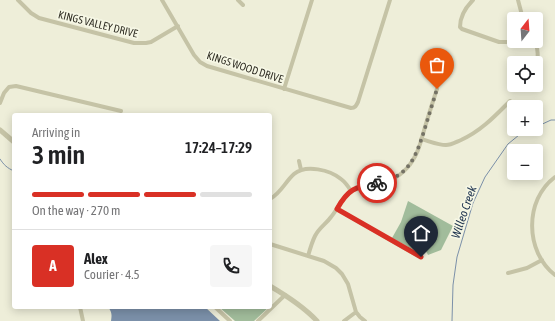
<!DOCTYPE html>
<meta charset="utf-8">
<style>
:root{--surface:#fff;--page:#f6f6f6;--text:#202124;--muted:#757577;--line:#e0e0e0;--accent:#d93025}
body{margin:0;font-family:"Asap Condensed",sans-serif;background:var(--page);color:var(--text);height:100vh;display:flex;flex-direction:column;font-size:15px;white-space:nowrap}
*{box-sizing:border-box;margin:0}
p{font-size:13px;color:var(--muted)}
.icon{flex:none;width:22px;height:22px;fill:none;stroke:currentColor;stroke-width:2;stroke-linecap:round;stroke-linejoin:round}
.map{position:relative;flex:1;overflow:hidden}
.sheet{position:absolute;left:12px;top:113px;width:260px;height:196px;display:flex;flex-direction:column;background:var(--surface);border-radius:4px;box-shadow:0 2px 10px #0003}
.sheet>*{flex:none}
.needle{width:26px;rotate:17deg}
.buttons{position:absolute;left:507px;top:12px;display:grid;gap:8px}
.buttons a{display:grid;place-items:center;width:36px;height:36px;border-radius:4px;background:var(--surface);box-shadow:0 2px 10px #0003;font-size:20px}
.pin{position:absolute;display:grid;place-items:center;width:34px;height:34px;color:#fff;margin:-41px -17px;border-radius:50% 50% 50% 0;rotate:-45deg;box-shadow:0 0 4px #0007}
.pin .icon{rotate:45deg}
.courier{position:absolute;display:grid;place-items:center;width:40px;height:40px;margin:-20px;border:3px solid #d93025;border-radius:50%;background:#fff;color:#222;box-shadow:0 1px 5px #0007}
.summary em{font-style:normal;font-weight:600}
.summary div{display:flex;flex-direction:column-reverse}
.summary{display:flex;align-items:center;justify-content:space-between;height:68px;padding:0 20px}
h1{font-size:26px;font-weight:600;line-height:30px}
.bar{display:grid;grid-template-columns:repeat(4,1fr);gap:6px 4px;align-content:center;height:48px;padding:0 20px}
.bar i{height:5px;border-radius:3px;background:var(--line)}
.bar .current{background:var(--accent)}
.bar p{grid-column:span 4}
.line{display:flex;align-items:center;gap:10px;padding:0 20px;border-top:1px solid var(--line)}
.line div{flex:1}
.round{display:grid;place-items:center;flex:none;width:42px;height:42px;border-radius:4px;background:var(--page)}
.map>svg:first-child{display:block}
</style>
<div class="map">
<svg width="555" height="321" viewBox="0 0 555 321">
<rect width="100%" height="100%" fill="#eeeed9"/>
<path fill="#a1bc9b" d="M408,201l45,25 -12,24 -13,5 -1,-2 -2,-3 -9,1 -2,-1 -22,-12 9,-16z
M219,307h50l-15,14h-19z"/>
<path fill="#7b90a9" d="M108,307h97l15,14h-109c1,-6 1,-9 -3,-14z"/>
<g fill="none" stroke-linecap="round" stroke-linejoin="round">
<path stroke="#7b90a9" stroke-width="1" d="M536,127l15,-7h4
M0,159c4,6 7,9 14,12
M452,321l1,-36 4,-28 16,-54 12,-26 23,-33 11,-9 13,-6"/>
<path stroke="#c5c3a6" stroke-width="4" d="M18,0l13,13 8,5 95,25h12l5,-1 27,-16
M162,0l32,55 6,7 7,4 144,42c4,0 5,-2 7,-6l32,-102
M238,0l5,5
M473,0c-7,7 -13,17 -13,27l2,2 37,13h9l6,-3
M518,0l5,19
M535,41c4,9 3,20 2,29
M284,89l28,-89
M0,103l4,-10 5,-6 7,-1 105,25
M421,139c8,2 17,6 25,6 5,0 10,-3 15,-5 20,-9 34,-24 49,-39
M299,161l2,9
M555,177c-31,23 -30,75 0,98
M270,199c11,-6 15,-17 24,-25 12,-10 36,-4 47,5 4,3 7,7 10,12
M337,209l76,44 8,4
M270,244l54,17 12,7 6,6 6,10 8,28 4,5 5,4
M308,256c2,-7 4,-14 7,-20 4,-8 11,-12 16,-19 9,-11 12,-23 26,-29 19,-8 34,-2 50,-20 11,-12 14,-27 18,-41 4,-13 8,-26 12,-38
M508,273l19,-5 15,-8
M80,307l3,14
M215,307l15,14
M258,321l27,-26
M344,321l12,-9"/>
<path stroke="#c5c3a6" stroke-width="5" d="M0,130l14,12
M270,286c17,10 34,21 47,35"/>
</g>
<g fill="none" stroke-linecap="round" stroke-linejoin="round">
<path stroke="#747265" stroke-width="4" stroke-dasharray="0 7.2" d="M377,183c33,-6 39,-27 48,-55 4,-13 8,-26 12,-39"/>
<path stroke="#d93025" stroke-width="5" d="M377,183c-22,4 -29,6 -40,26l84,48"/>
</g>
<g text-anchor="middle" stroke-width="3.5" stroke-linejoin="round" paint-order="stroke">
<g font-size="11" fill="#323026" stroke="#f6f7e5">
<text transform="translate(98 24) rotate(14)" y="4">KINGS VALLEY DRIVE</text>
<text transform="translate(245 67) rotate(18)" y="4">KINGS WOOD DRIVE</text>
</g>
<g font-size="12" font-style="italic" fill="#203550" stroke="#f6f7e5">
<text transform="translate(464 212) rotate(-71)" y="4">Willeo Creek</text>
</g>
</g>
</svg>
<div class="buttons">
<a><svg class="needle" viewBox="-14 -14 28 28"><path d="M0-13l5 13h-10z" fill="#e53935"/><path d="M0 13l5-13h-10z" fill="#757577"/></svg></a>
<a><svg class="icon" aria-label="locate" viewBox="0 0 24 24"><circle cx="12" cy="12" r="6"/><path d="M12 2v4M12 18v4M2 12h4M18 12h4"/></svg></a>
<a>+</a>
<a>−</a>
</div>
<div class="pin" style="left:437px;top:89px;background:#ea580c"><svg class="icon" aria-label="bag" viewBox="0 0 24 24"><path d="M5 8h14l-1 12H6zM9 8a3 3 0 0 1 6 0"/></svg></div>
<div class="pin" style="left:421px;top:257px;background:#1f2937"><svg class="icon" aria-label="home" viewBox="0 0 24 24"><path d="M3 11l9-7 9 7M6 9v11h12V9"/></svg></div>
<div class="courier" style="left:377px;top:183px"><svg class="icon" aria-label="bike" viewBox="0 0 24 24"><circle cx="6" cy="16" r="4"/><circle cx="18" cy="16" r="4"/><path d="M6 16l4-8h5l3 8M10 8l3 8H6M13 5h3"/></svg></div>
<section class="sheet">
<div class="summary"><div><h1>3 min</h1><p>Arriving in</p></div><em>17:24–17:29</em></div>
<div class="bar"><i class="current"></i><i class="current"></i><i class="current"></i><i></i><p>On the way · 270 m</p></div>
<div class="line" style="height:72px"><b class="round" style="background:var(--accent);color:#fff">A</b><div><b>Alex</b><p>Courier · 4.5</p></div><a class="round"><svg class="icon" aria-label="phone" viewBox="0 0 24 24"><path d="M5 4h4l2 5-3 2q2 4 5 5l2-3 5 2v4C11 20 4 13 5 4z"/></svg></a></div>
</section>
</div>
